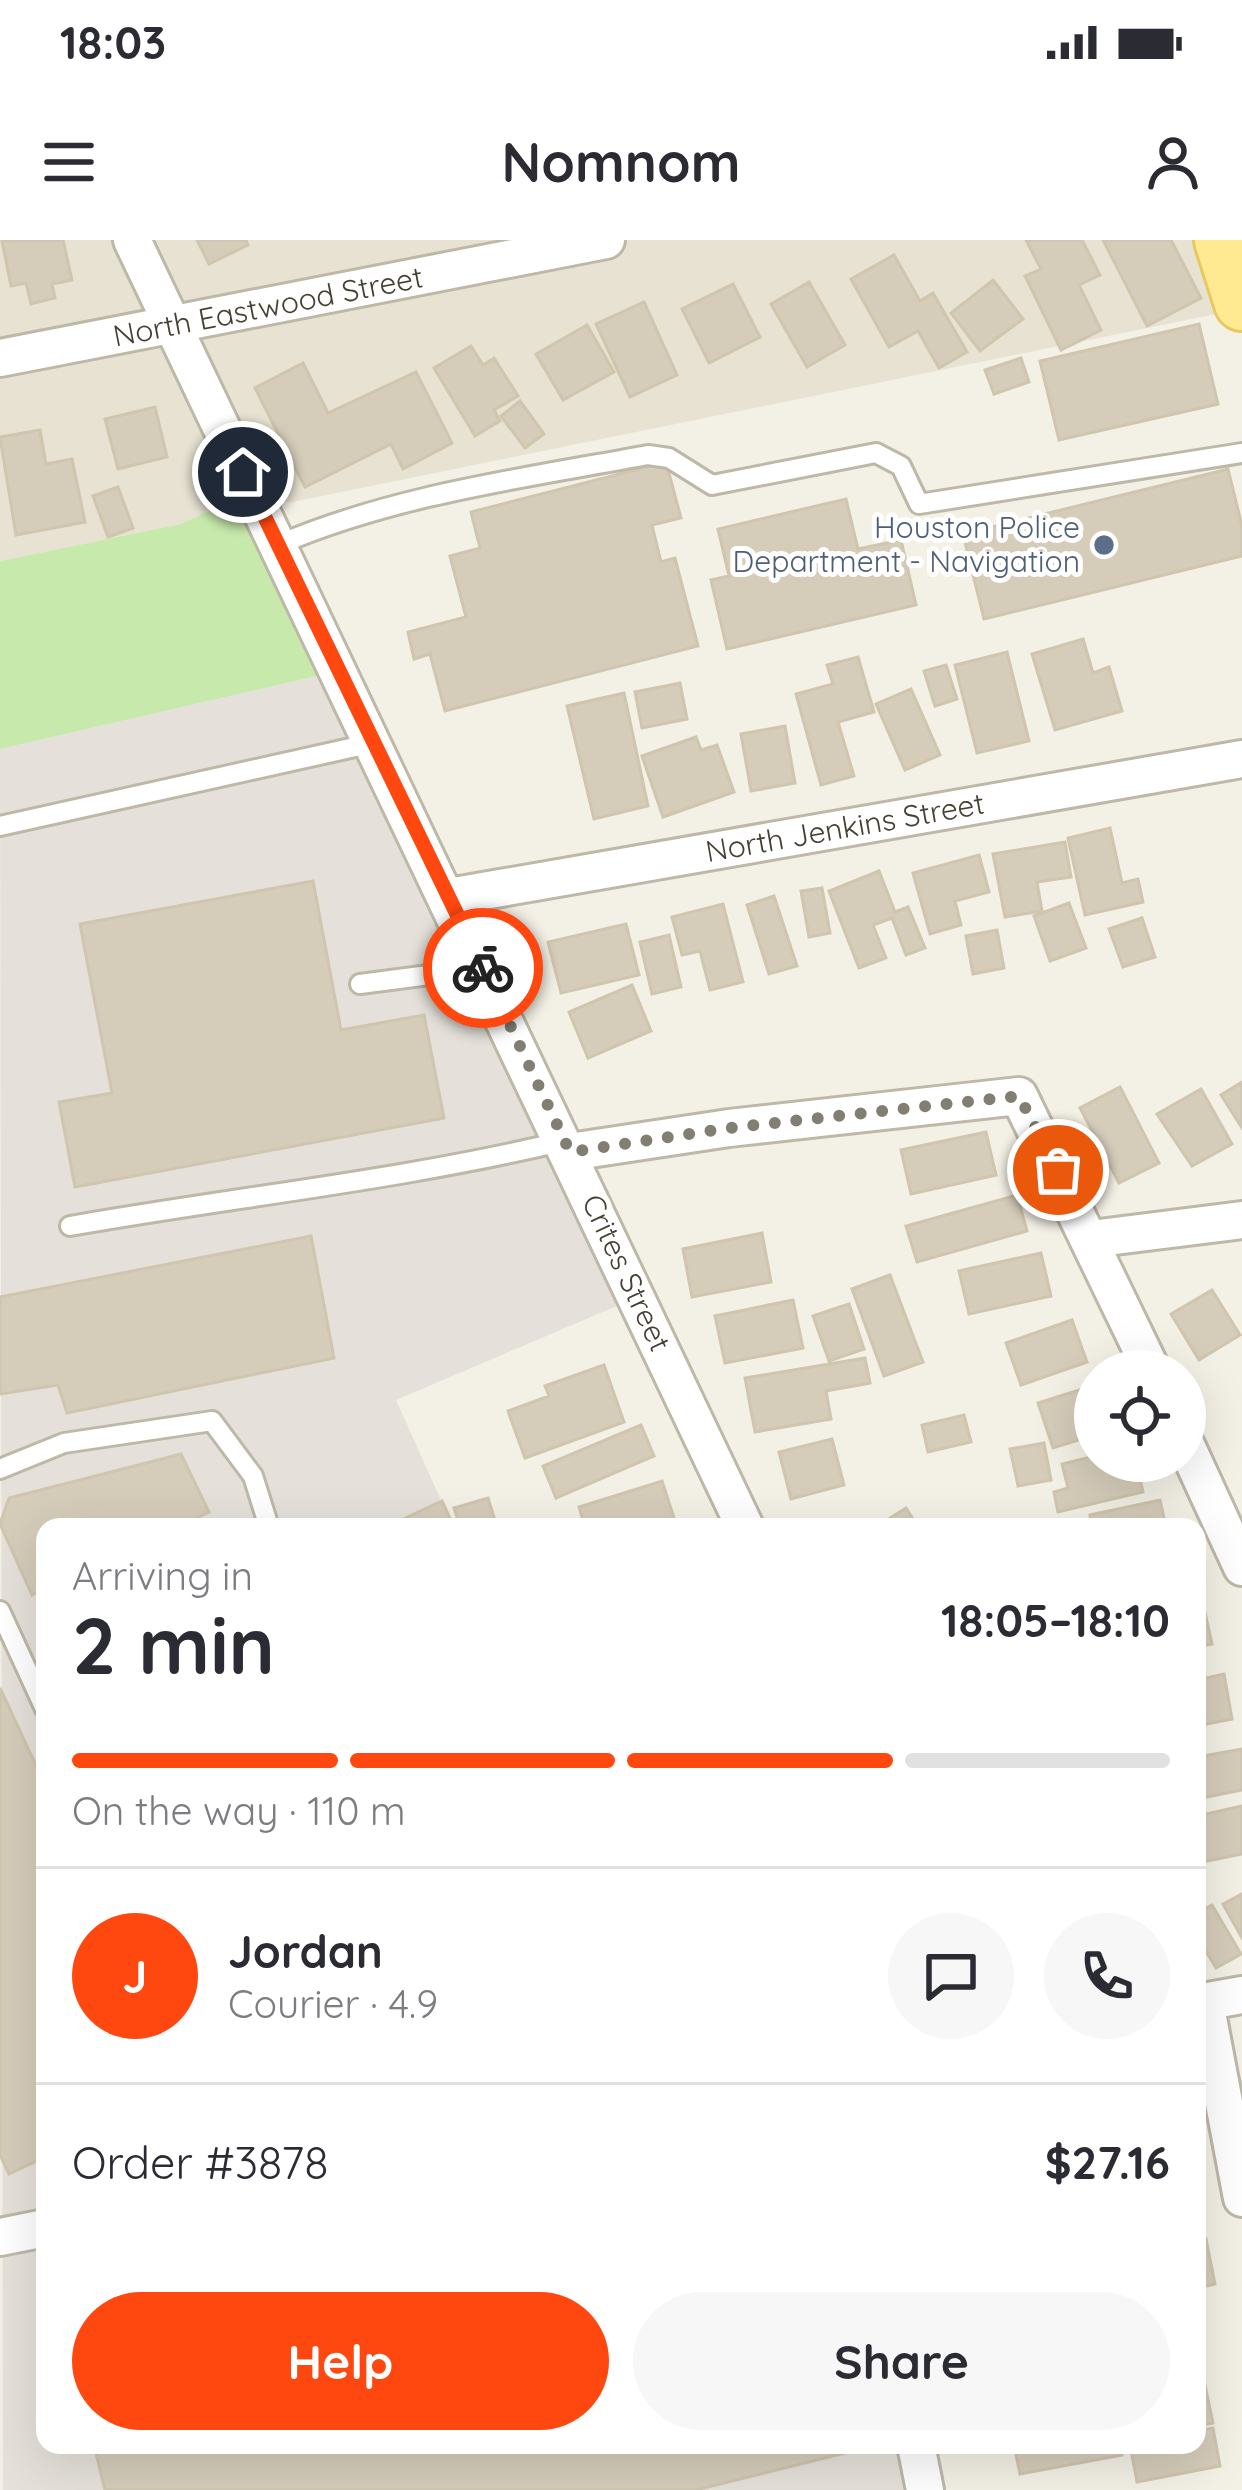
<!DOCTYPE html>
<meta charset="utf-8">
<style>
:root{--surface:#fff;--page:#f7f7f7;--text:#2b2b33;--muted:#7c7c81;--line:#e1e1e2;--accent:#ff480f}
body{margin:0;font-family:Quicksand,sans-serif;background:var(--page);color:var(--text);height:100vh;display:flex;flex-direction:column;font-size:45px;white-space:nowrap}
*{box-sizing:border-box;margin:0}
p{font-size:39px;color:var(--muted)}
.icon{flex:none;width:66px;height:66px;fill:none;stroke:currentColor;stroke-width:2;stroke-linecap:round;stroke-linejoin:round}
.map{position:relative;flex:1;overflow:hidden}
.panel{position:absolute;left:36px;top:1278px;width:1170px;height:936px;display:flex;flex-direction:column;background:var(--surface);border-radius:24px;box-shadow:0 12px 48px #0002}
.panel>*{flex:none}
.controls{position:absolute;left:1074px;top:1110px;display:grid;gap:24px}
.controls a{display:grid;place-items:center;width:132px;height:132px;border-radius:50%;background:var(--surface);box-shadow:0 12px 48px #0002;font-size:60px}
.pin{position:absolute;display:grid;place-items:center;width:102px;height:102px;color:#fff;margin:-51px;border:6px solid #fff;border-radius:50%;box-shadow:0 3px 12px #0007}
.courier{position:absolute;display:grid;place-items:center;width:120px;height:120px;margin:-60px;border:9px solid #ff480f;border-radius:50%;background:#fff;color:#222;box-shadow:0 3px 15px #0007}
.head em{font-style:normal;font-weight:700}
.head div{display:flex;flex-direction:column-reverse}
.head{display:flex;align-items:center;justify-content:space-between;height:204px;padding:0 36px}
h1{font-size:78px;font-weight:700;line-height:90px}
.bar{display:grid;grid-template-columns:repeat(4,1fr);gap:18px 12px;align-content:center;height:144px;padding:0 36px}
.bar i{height:15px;border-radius:9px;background:var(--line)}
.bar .on{background:var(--accent)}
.bar p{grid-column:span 4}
.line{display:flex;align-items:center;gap:30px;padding:0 36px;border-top:3px solid var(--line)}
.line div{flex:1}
.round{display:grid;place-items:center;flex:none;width:126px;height:126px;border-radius:63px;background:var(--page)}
.primary-button{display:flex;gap:24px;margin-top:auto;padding:24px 36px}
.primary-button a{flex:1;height:138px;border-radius:72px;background:var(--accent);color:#fff;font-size:48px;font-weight:700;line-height:138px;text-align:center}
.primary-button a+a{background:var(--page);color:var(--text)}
.status{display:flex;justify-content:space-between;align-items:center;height:84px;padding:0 60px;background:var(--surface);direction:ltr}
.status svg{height:33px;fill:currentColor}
header{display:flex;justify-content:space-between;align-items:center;height:156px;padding:0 36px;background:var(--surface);font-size:54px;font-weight:700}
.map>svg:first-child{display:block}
</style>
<div class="status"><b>18:03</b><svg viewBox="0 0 49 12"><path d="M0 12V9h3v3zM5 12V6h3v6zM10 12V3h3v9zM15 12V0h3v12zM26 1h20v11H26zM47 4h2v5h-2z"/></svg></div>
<header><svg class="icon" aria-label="menu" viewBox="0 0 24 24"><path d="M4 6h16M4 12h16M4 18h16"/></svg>Nomnom<svg class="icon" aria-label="person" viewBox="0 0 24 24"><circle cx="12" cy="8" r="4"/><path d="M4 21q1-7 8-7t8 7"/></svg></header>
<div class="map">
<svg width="1242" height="2250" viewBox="0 0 1242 2250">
<rect width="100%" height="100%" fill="#f3f0e5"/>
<path fill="#e7e2d2" d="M0,0h1204l22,72 -934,190 -58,-3 -53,25 -181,37z"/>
<path fill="#e5e1da" d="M317,436l302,629 -223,95 57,127h-408v918h852l8,45h-902l-3,-1741z"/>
<path fill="#c8e9ac" d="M234,259l84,168 -1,9 -317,73v-188l181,-37z"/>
<path fill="#d5ccba" stroke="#d0c5ad" stroke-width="3" d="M63,0l9,40 -20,4 3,14 -24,6 -5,-21 -15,3 -9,-45z
M197,0h49l2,5 -39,19z
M1026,0h56l18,35 -21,10 22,45 -40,20 -36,-74 16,-7z
M1103,0h68l30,58 -54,28z
M894,15l26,46 13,-8 34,59 -28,16 -21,-37 -29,16 -38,-68z
M993,40l30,39 -43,32 -29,-38z
M809,42l36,63 -38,22 -36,-63z
M733,44l27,53 -51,26 -27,-54z
M644,62l33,73 -47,22 -34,-73z
M1199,84l19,80 -159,36 -19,-79z
M587,85l27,47 -51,28 -27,-46z
M471,106l12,19 11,-7 24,38 -24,14 6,11 -25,15 -41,-68z
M1021,118l8,24 -35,12 -9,-24z
M303,123l25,50 88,-41 36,71 -49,26 -12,-25 -86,43 -50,-99z
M520,161l24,33 -19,14 -24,-32z
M155,167l12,50 -49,12 -13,-50z
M40,190l6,34 26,-5 13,63 -69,13 -16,-98z
M666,222l15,56 -29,7 9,37 14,-4 23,88 -253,65 -15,-57 -16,5 -6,-27 58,-15 -16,-61 30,-8 -9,-36z
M1228,229l14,57v30l-258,63 -21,-85z
M118,247l15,41 -25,9 -15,-41z
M846,259l12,50 43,-9 15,65 -189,44 -16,-69 18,-4 -11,-47z
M1083,399l10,34 16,-6 13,44 -67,19 -23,-76z
M1007,412l22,89 -52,12 -22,-88z
M858,417l16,55 -36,10 16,54 -33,9 -25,-91 37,-10 -6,-19z
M946,425l11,34 -22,7 -11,-35z
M680,443l7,36 -45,9 -7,-36z
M911,449l29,66 -35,15 -29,-66z
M624,453l24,113 -54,13 -27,-113z
M785,486l10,57 -44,8 -10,-57z
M696,497l5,13 16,-5 17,47 -71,25 -21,-61z
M1110,588l12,55 16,-4 5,23 -58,13 -17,-77z
M1065,602l6,35 -34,5 5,29 -37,6 -12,-63z
M979,615l10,37 -34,9 6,24 -31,9 -17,-61z
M879,631l16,41 13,-5 17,41 -19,7 -14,-37 -19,7 13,33 -27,10 -30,-77z
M313,641l28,149 83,-15 20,103 -369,69 -16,-85 53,-9 -32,-169z
M822,648l8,45 -21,4 -8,-46z
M774,656l23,70 -28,8 -22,-69z
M1069,663l17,45 -36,13 -16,-45z
M723,664l20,78 -33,8 -10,-39 -18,4 -10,-38z
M1142,678l13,39 -32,10 -14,-38z
M626,684l13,51 -78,18 -13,-51z
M997,690l7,38 -31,6 -7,-38z
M669,695l12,52 -29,7 -12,-52z
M632,745l19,46 -63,27 -19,-46z
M1242,842v46l-21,-33z
M1120,847l39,76 -40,20 -39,-75z
M1201,849l31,55 -40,22 -35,-52z
M986,892l10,43 -85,19 -10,-44z
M1017,955l10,36 -110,31 -11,-36z
M762,993l9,49 -79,15 -9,-48z
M311,996l23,122 -267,55 -9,-28 -58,9v-97z
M1041,1013l10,43 -82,18 -10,-43z
M890,1035l33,87 -39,14 -32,-87z
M1212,1050l28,45 -41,25 -28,-46z
M793,1060l10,48 -78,15 -10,-47z
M849,1064l15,45 -35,12 -16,-45z
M1072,1080l15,42 -66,23 -15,-42z
M865,1118l5,25 -44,8 5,28 -76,13 -10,-54z
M604,1125l20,57 -99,36 -17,-47 41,-15 -4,-10z
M1095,1145v50l-42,13 -15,-45z
M964,1175l7,27 -43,10 -6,-27z
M641,1185l13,31 -98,42 -13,-32z
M832,1199l12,46 -53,14 -12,-47z
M1044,1203l7,37 -33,6 -8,-37z
M181,1214l28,58 -31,15h-133v61l-13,7 -32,-71 9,-26z
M1095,1216v5h41l7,31 -85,20 -4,-20 14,-4 -6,-24z
M662,1241l15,46h-92l-6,-20z
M488,1258l9,29h-37l-6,-19z
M1160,1260l6,27h-74l-2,-12z
M442,1261l12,26h-68z
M906,1268l12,19h-42z
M1201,1354l11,50 -15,3v-52z
M1224,1434l8,45 -35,7v-46z
M0,1448l45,97v372l-36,17 -9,-19z
M1242,1509v41l-45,9v-42z
M1242,1566v48l-44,9 -1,-47z
M1242,1654v44l-19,-34z
M1212,1665l29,49 -25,14 -19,-32v-23z
M1206,1999l9,45 -18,4v-47z
M1205,2145l8,38 -16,3v-40z
M1213,2188l7,38 -83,16 -7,-37h67v-14z
M94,2205h783l-181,45h-591z
M1014,2205h106l2,10 -102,19z"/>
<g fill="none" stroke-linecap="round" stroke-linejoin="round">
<g stroke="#beb8a7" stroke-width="24">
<path id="lane" d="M278,305c116,-50 246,-67 370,-90l21,3 43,27 164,-32 25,13 18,38 323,-51
M0,586l373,-83
M360,744l123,-16
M70,986c164,-29 332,-46 494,-85
M0,1229l64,-26 148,-22 41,55 16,51
M0,1371l45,98"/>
</g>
<g stroke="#beb8a7" stroke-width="42">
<path id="street" d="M132,0l613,1287
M0,118l606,-118
M449,657l793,-138
M570,912l159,-24 290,-32 133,275
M1091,999l151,-19
M1185,1203l57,124
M1205,1762l37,196
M1197,1763l45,-8
M0,1997l45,-9
M916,2205l9,45"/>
</g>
<g stroke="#e7ca5f" stroke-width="60">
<path id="primary" d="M1222,0l20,63"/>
</g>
<use href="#lane" stroke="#fff" stroke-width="18"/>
<use href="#street" stroke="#fff" stroke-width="36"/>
<use href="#primary" stroke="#ffe991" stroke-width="54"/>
</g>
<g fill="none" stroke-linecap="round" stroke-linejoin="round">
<path stroke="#827e72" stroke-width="12" stroke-dasharray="0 21.6" d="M483,728l87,184 159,-24 290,-32 39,74"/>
<path stroke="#ff480f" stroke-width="15" d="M243,232l240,496"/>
</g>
<circle fill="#5c6f8a" stroke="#fff" stroke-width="4.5" cx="1104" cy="305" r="12"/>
<g text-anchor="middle" stroke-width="10" stroke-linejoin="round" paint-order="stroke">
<g font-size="30" fill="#454034" stroke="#fff">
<text transform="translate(268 67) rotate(-11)" y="10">North Eastwood Street</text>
<text transform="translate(845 588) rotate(-10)" y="10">North Jenkins Street</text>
<text transform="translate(626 1033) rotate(65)" y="10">Crites Street</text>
</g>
<g font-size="30" fill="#4e5e75" stroke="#fff" text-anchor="end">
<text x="1080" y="298">Houston Police<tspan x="1080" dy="34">Department - Navigation</tspan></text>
</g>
</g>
</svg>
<div class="controls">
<a><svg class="icon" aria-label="locate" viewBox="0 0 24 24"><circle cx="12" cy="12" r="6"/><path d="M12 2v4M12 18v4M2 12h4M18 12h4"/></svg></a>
</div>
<div class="pin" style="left:1058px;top:930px;background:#ea580c"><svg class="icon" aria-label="bag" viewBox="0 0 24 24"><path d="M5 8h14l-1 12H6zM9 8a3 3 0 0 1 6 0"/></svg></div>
<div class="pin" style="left:243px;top:232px;background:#1f2937"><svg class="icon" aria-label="home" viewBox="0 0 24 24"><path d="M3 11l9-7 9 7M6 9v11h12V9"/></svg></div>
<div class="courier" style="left:483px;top:728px"><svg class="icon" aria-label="bike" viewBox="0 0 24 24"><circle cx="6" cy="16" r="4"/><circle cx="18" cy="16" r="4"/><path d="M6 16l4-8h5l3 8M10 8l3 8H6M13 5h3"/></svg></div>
<section class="panel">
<div class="head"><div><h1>2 min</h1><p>Arriving in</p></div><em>18:05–18:10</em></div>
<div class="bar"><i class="on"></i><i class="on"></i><i class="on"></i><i></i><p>On the way · 110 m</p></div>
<div class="line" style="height:216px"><b class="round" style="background:var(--accent);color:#fff">J</b><div><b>Jordan</b><p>Courier · 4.9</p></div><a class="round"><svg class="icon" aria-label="chat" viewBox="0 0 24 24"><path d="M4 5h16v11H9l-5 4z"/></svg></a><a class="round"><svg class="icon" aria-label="phone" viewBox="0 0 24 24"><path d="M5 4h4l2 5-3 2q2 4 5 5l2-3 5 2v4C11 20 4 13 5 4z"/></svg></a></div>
<div class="line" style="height:156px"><div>Order #3878</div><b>$27.16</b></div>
<div class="primary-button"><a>Help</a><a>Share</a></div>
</section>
</div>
